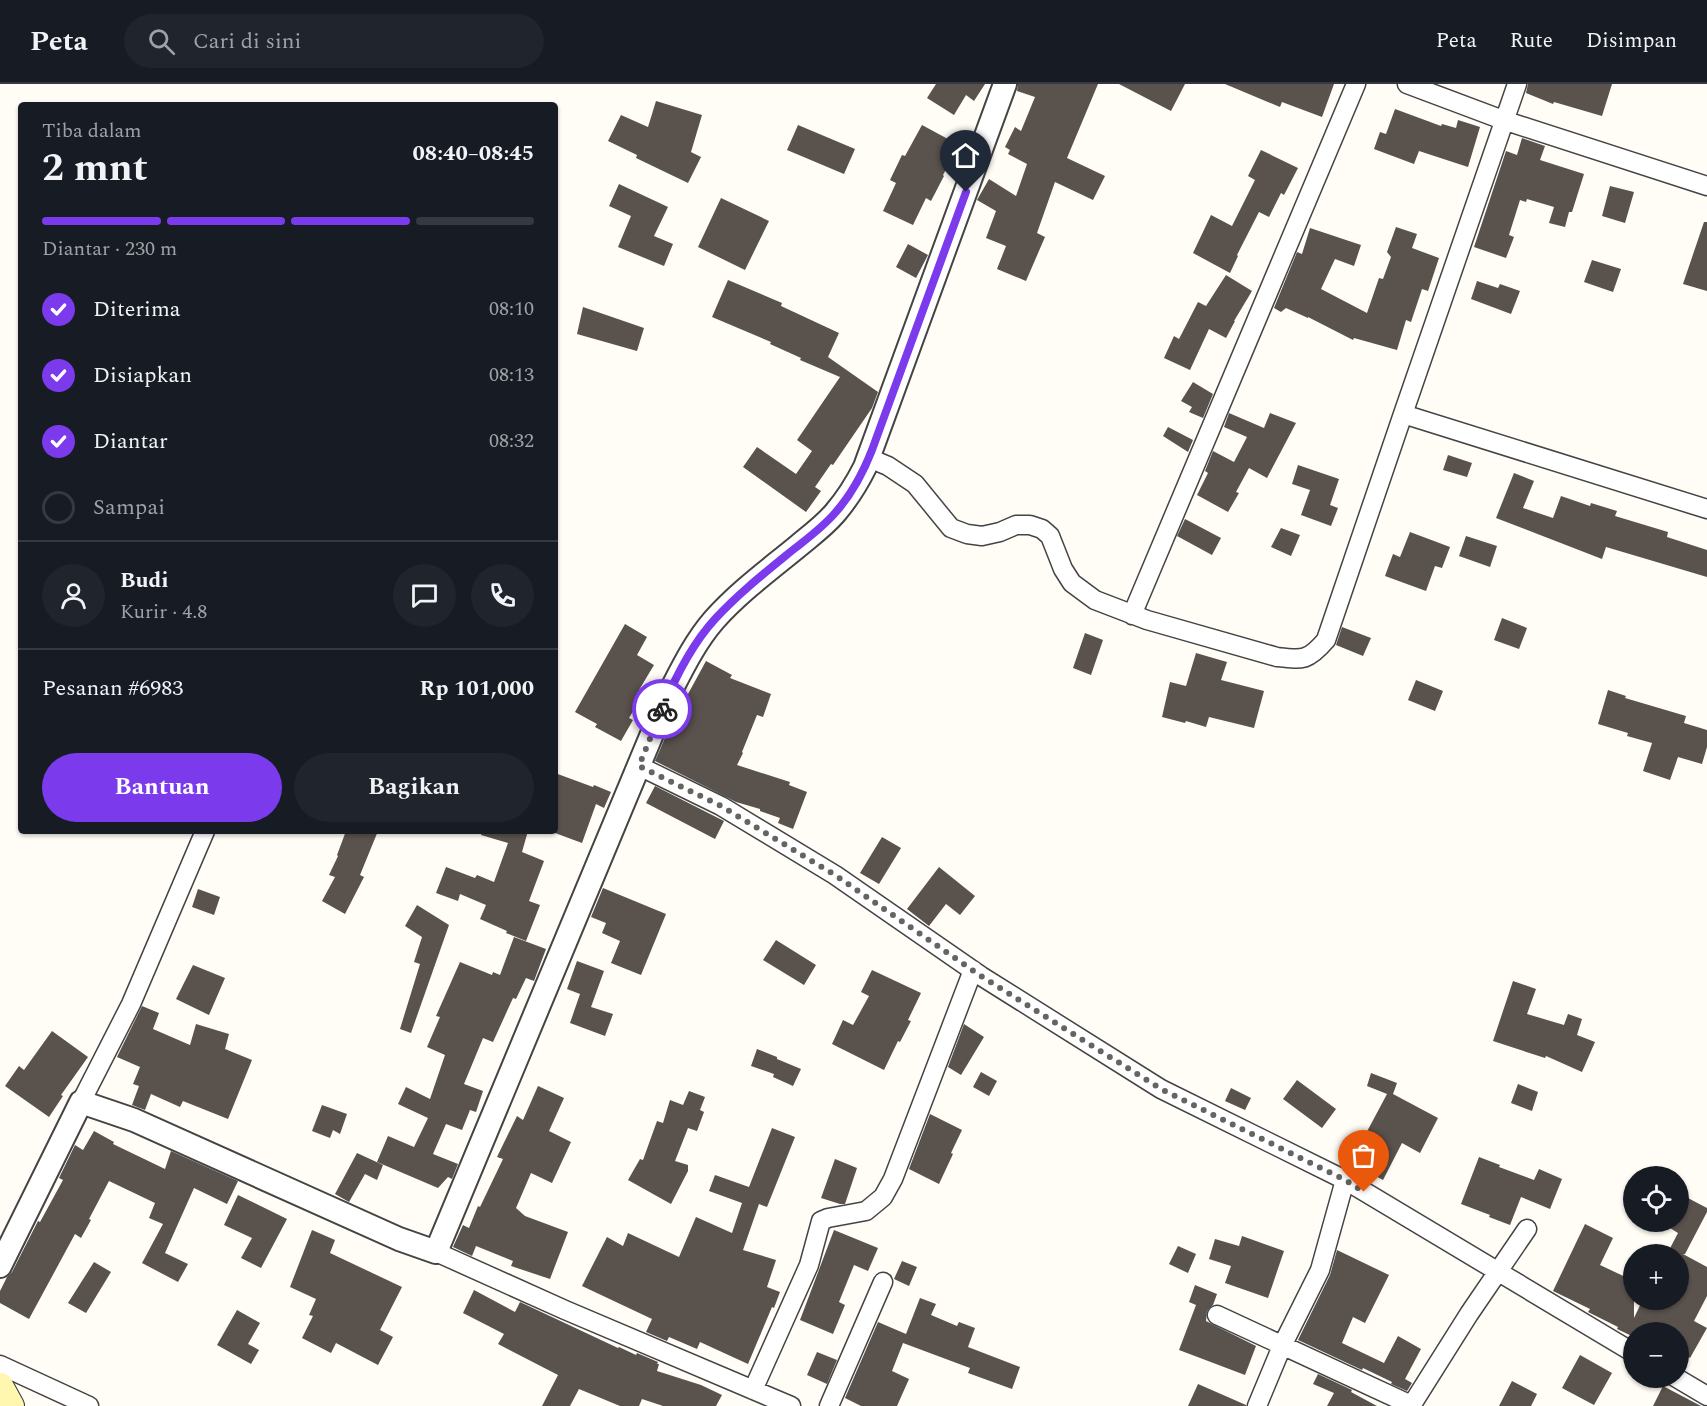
<!DOCTYPE html>
<html lang="id">
<meta charset="utf-8">
<style>
:root{--surface:#171b24;--page:#20242c;--text:#f1f3f6;--muted:#9ea1a6;--line:#363941;--accent:#7c3aed}
body{margin:0;font-family:Spectral,serif;background:var(--page);color:var(--text);height:100vh;display:flex;flex-direction:column;font-size:22px;white-space:nowrap}
*{box-sizing:border-box;margin:0}
p{font-size:20px;color:var(--muted)}
.icon{flex:none;width:33px;height:33px;fill:none;stroke:currentColor;stroke-width:2;stroke-linecap:round;stroke-linejoin:round}
.map{position:relative;flex:1;overflow:hidden}
.panel{position:absolute;left:18px;top:18px;width:540px;height:732px;display:flex;flex-direction:column;background:var(--surface);border-radius:6px;box-shadow:0 2px 4px #0004}
.panel>*{flex:none}
.buttons{position:absolute;left:1623px;top:1082px;display:grid;gap:12px}
.buttons a{display:grid;place-items:center;width:66px;height:66px;border-radius:50%;background:var(--surface);box-shadow:0 2px 4px #0004;font-size:30px}
.pin{position:absolute;display:grid;place-items:center;width:51px;height:51px;color:#fff;margin:-62px -26px;border-radius:50% 50% 50% 0;rotate:-45deg;box-shadow:0 0 6px #0007}
.pin .icon{rotate:45deg}
.courier{position:absolute;display:grid;place-items:center;width:60px;height:60px;margin:-30px;border:4px solid #7c3aed;border-radius:50%;background:#fff;color:#222;box-shadow:0 2px 8px #0007}
.summary em{font-style:normal;font-weight:700}
.summary div{display:flex;flex-direction:column-reverse}
.summary{display:flex;align-items:center;justify-content:space-between;height:102px;padding:0 24px}
h1{font-size:39px;font-weight:700;line-height:45px}
.bar{display:grid;grid-template-columns:repeat(4,1fr);gap:9px 6px;align-content:center;height:72px;padding:0 24px}
.bar i{height:8px;border-radius:4px;background:var(--line)}
.bar .current{background:var(--accent)}
.bar p{grid-column:span 4}
.line{display:flex;align-items:center;gap:15px;padding:0 24px;border-top:2px solid var(--line)}
.line div{flex:1}
.round{display:grid;place-items:center;flex:none;width:63px;height:63px;border-radius:32px;background:var(--page)}
ol{padding:0 24px;list-style:none}
li{display:flex;align-items:center;gap:18px;height:66px}
li p{margin-inline-start:auto}
li .icon{padding:6px;border-radius:50%;background:var(--accent);color:#fff;stroke-width:4}
li:last-child{color:var(--muted)}
li i{width:33px;height:33px;border:3px solid var(--line);border-radius:50%}
.button{display:flex;gap:12px;margin-top:auto;padding:12px 24px}
.button a{flex:1;height:69px;border-radius:36px;background:var(--accent);color:#fff;font-size:24px;font-weight:700;line-height:69px;text-align:center}
.button a+a{background:var(--page);color:var(--text)}
header{display:flex;align-items:center;gap:36px;box-sizing:border-box;height:84px;padding:0 30px;background:var(--surface);border-bottom:2px solid var(--line)}
header strong{font-size:28px}
nav{display:flex;gap:33px;margin-inline-start:auto;font-size:21px}
.search{width:420px;height:54px;background:var(--page);display:flex;align-items:center;gap:15px;box-sizing:border-box;padding:0 21px;border-radius:33px;color:var(--muted);font-size:22px}
.map>svg:first-child{display:block}
</style>
<header>
<strong>Peta</strong>
<div class="search"><svg class="icon" aria-label="search" viewBox="0 0 24 24"><circle cx="10" cy="10" r="6"/><path d="M15 15l6 6"/></svg>Cari di sini</div>
<nav><a>Peta</a><a>Rute</a><a>Disimpan</a></nav>
</header>
<div class="map">
<svg width="1707" height="1322" viewBox="0 0 1707 1322">
<rect width="100%" height="100%" fill="#fffdf5"/>
<path fill="#5a524d" d="M936,0h49l-11,17 -8,-6 -12,20 -27,-17z
M1018,0h80l-31,74 38,18 -12,24 -38,-18 -18,51 8,4 -19,44 -29,-12 9,-23 -20,-8 10,-27 -19,-11 12,-21 27,17 11,-32 -19,-10 2,-4 -5,-3 10,-20 6,4 14,-34 -18,-6z
M1119,0h66l-14,27z
M1225,0h109l-12,33 -40,-15 -2,5z
M1528,0h84l-10,32 -48,-14 -1,2 -27,-11z
M656,17l46,14 -11,37 10,5 -13,26 -52,-25 1,-3 -29,-14 13,-26 27,12z
M1395,25l46,17 1,-2 14,4 2,-8 22,7 -12,40 -49,-16 -5,13 -40,-15 6,-17 6,2z
M798,41l57,24 -11,25 -57,-24z
M922,41l37,20 -16,30 1,1 -13,25 -5,-3 -13,27 -30,-14 13,-28 -6,-3 12,-25 3,1z
M1522,54l23,8 -5,14 44,14 -12,38h-3l-4,15 -16,-4 5,-16 -27,-8 -1,3 -6,-2 -11,35 5,2 -8,21 -32,-11 32,-96 11,4z
M1261,66l37,18 -14,27 -3,-2 -12,24 -10,-5 -22,43 1,1 -8,17 -37,-20 18,-38 21,11 23,-46 -7,-4z
M619,100l49,23 -14,29 19,8 -9,22 -46,-19 13,-31 -22,-10z
M1610,102l24,6 -9,31 -23,-7z
M721,114l48,23 -24,49 -47,-23z
M1704,138h3v69l-24,-7z
M1396,143l21,7 -5,14 27,10 -11,33 -6,-2 -11,33 -5,-2 -9,30 -43,-12 -1,2 -45,-23v1l-22,-10 -5,4 -7,-4 23,-56 5,2 8,-26 51,17 -7,21 -19,-7 -14,30 46,24 12,-35 4,1 8,-22 -4,-5z
M908,160l20,11 -12,23 -20,-11z
M1592,176l29,9 -8,23 -29,-10z
M1226,191l26,16 -18,30h1l-9,17 -17,-9 -19,41 -26,-12 10,-22 5,3 19,-37 8,4z
M728,196l54,23 -1,3 58,27 -11,24 50,35 -6,16 -39,57 -2,-1 -16,23 6,4 -15,21 -63,-45 14,-20 39,27 16,-23 -15,-11 43,-63 -40,-17 1,-2 -31,-14 1,-2 -59,-25z
M1477,197l21,7 2,-4 20,7 -9,23 -40,-15z
M583,223l61,21 -7,23 -60,-17z
M1193,298l20,12 -10,24 -14,-6 3,-5 -11,-6z
M1229,329l35,15 6,-15 26,10 -29,55 -18,-10 -13,24 3,1 -11,19 -31,-17 11,-22 -3,-2 8,-20 21,11 13,-25 -23,-10z
M1168,343l25,13 -5,12 -25,-16z
M1448,371l24,8 -5,14 -24,-7z
M1298,381l41,14 -9,26 8,3 -7,18 -30,-11 9,-25 -18,-6z
M1514,389l20,8 -11,27 30,10 8,-22 29,10 1,-3 26,8 -2,5 53,16 -1,5 40,13v27l-101,-30 -4,12 -106,-41z
M1185,435l36,19 -9,17 -35,-19z
M1281,444l19,7 -9,21 -20,-9z
M1410,448l40,15 -8,21 -7,-2 -9,25 -41,-15 8,-22 7,3z
M1466,452l31,10 -7,21 -31,-11z
M1502,534l25,10 -8,21 -25,-9z
M625,540l22,13 -10,18 17,10 -15,25 5,3 -15,25 4,2 -12,21 -26,-14 2,-3 -22,-12z
M1342,543l29,11 -8,18 -27,-11z
M1085,549l18,7 -12,35 -18,-7z
M1196,569l31,9 -6,18 43,11 -10,37 -45,-11 -3,10 -20,-6 -1,2 -23,-6 8,-35 16,4z
M706,577l26,14 -2,3 41,16 -8,23 -6,-2 -15,37 1,1 -6,12 53,17 -1,3 18,7 -14,37 -15,-6 2,-5 -20,-7v-2l-24,-7 -81,-41 19,-44 2,1 10,-25 2,1z
M1416,596l27,11 -8,20 -27,-11z
M1608,606l18,6 -1,2 61,18 -2,7 23,7v17l-5,17 -24,-7 -8,23 -27,-9 9,-28 -25,-7 1,-3 -30,-9z
M555,689l38,14 1,-2 17,7 -7,16 -8,-4 -14,39 -27,-10z
M655,702l69,35 -9,18 -69,-36z
M346,747h32l-18,44 4,2 -19,37 -23,-13 13,-24 -6,-2 9,-19 -1,-1z
M482,747h46l-6,21 22,9 -15,40 11,4 -14,36 -20,-8 1,-2 -27,-12 6,-14 -26,-11 -2,7 -22,-8 10,-26 29,11 2,-3 17,7 14,-39 -27,-8z
M882,753l19,11 -22,36 -19,-11z
M939,783l36,29 -15,19 -14,-11 -17,22 -22,-17z
M603,804l63,26 -25,61 -30,-12 9,-22 -18,-8 4,-10 -15,-6z
M198,805l22,8 -6,18 -22,-8z
M417,821l32,20 -38,108 -11,-4 20,-65 -6,-2 8,-25 -17,-11z
M514,853l32,12 -12,32 -8,-3 -10,21 -3,-1 -20,44 -10,-4 -19,46 19,7 -7,21 -6,-2 -8,20 -16,-6 -13,30 25,10 -6,15 -4,-2 -10,11 -61,-26 11,-26 26,11 14,-29 -30,-14 8,-17 24,12 15,-44 -18,-8 13,-30 -4,-1 24,-54 32,13 1,-3 7,3z
M776,856l40,25 -12,20 -41,-25z
M577,877l27,10 -13,36 22,7 -8,22 -35,-13 10,-29 -13,-5z
M193,881l32,13 -16,37 -33,-16z
M872,886l49,23 -13,27 3,1 -11,21 -2,-1 -14,29 -52,-26 11,-24 10,5 16,-29 -8,-4z
M1513,897l23,8 -9,25 37,11 4,-11 14,5 -5,16 18,7 -13,30 -36,-16 -1,2 -52,-17z
M142,922l17,7 -6,16 37,16 6,-21 33,10 -4,15 27,11 -24,59 -45,-18 -3,6 -29,-13 -6,16 -13,-5 7,-19 -6,-2 7,-17 -23,-10z
M964,940l20,13 -23,38 -13,-8z
M52,947l36,26 -27,38 2,1 -14,21 -44,-31 14,-20 5,4z
M757,965l20,8v2l24,10 -8,17 -20,-9 1,-3 -23,-8z
M981,988l16,9 -8,15 -16,-9z
M1371,989l26,10 -4,11 45,24 -18,35 -18,-10 -19,37 -36,-19 13,-23 3,1 24,-45 -20,-8z
M1297,996l39,29 -14,19 -39,-29z
M1518,1000l20,8 -6,19 -21,-8z
M538,1002l26,12 -15,33 22,11 -19,41 -21,-10 -15,35 9,8 43,16 -18,47 -39,-13 2,-5 -37,-15 -4,10 -19,-9 10,-22 6,3 9,-22 2,1 23,-48 -6,-2 20,-41 6,4z
M1231,1004l20,10 -6,12 -20,-9z
M689,1007l16,6 -5,13 4,2 -7,19 -9,-3 -13,33 13,4v6l-17,33 -43,-24 12,-21 3,1 14,-39 6,2 7,-23 13,5z
M322,1021l25,9 -7,20 -7,-4 -3,8 -18,-7z
M930,1030l32,16 -11,23 2,1 -14,30 -30,-15z
M772,1044l23,9 -28,70 -8,-3 -16,46 33,10 -9,27 13,5 -6,16 -2,-1 -24,57 -48,-22 -3,7 -28,-12 -2,4 -21,-9 6,-13 -70,-33 25,-49 16,9 5,-13 51,24 17,-40 36,16 10,-30 -33,-12 6,-16 34,12z
M94,1047l20,11 -1,2 52,25 6,-18 67,30 -11,23 -33,-16 -29,65 23,11 -10,18 -36,-19 21,-39 -14,-6 6,-15 -46,-22 -20,38 2,1 -10,18 -6,-4 -46,85 -29,-16v-12l7,-14 5,-5 26,-51 2,1 23,-42 -4,-2 16,-33 8,5z
M357,1069l26,12 -6,15 -12,-6 -16,28 -14,-8z
M1479,1073l21,8 -1,2 35,13 5,-11 23,10 -12,30 -29,-12 -11,28 -21,-8 1,-2 -29,-11z
M835,1075l22,9 -12,36h-5l-19,-6z
M238,1111l49,24 -26,49 -20,-10 11,-20 -28,-13z
M1686,1113l21,11v4l-22,42h-2l24,13v29l-13,25 13,7 -17,30 -12,-6v-20h-44v5l-17,-8 1,-2 -30,-15 2,-3 -37,-18 32,-67 28,14 -13,27 34,16v37l9,-19h35v-45h-11l11,-21 -8,-5 3,-7h5v-10z
M312,1146l23,10 -5,13 72,34 -22,43 13,7 -15,28 -42,-22 -5,10 -29,-15 11,-22 -4,-1 7,-16 -26,-12z
M834,1146l44,18 -10,23 -14,-6 -15,37 6,3 -12,29 -33,-14z
M1242,1152l42,15 -16,47 -43,-15 6,-17 -22,-7 6,-20 24,7z
M1178,1162l18,8 -8,19 -19,-9z
M1337,1166l52,25 -24,48 -12,-6 -11,26 42,20 14,-27 23,13 -16,30 7,4 -5,8 -16,-7 1,-2 -29,-14 -1,2 -64,-30 32,-65z
M902,1177l15,6 -8,19 -15,-7z
M94,1178l17,10 -25,41 -18,-10z
M1195,1201l22,9 -4,11 -6,6 -1,10 50,25 -11,29 -66,-25 17,-45 -7,-3z
M474,1206l41,22 5,-10 98,46 1,-1 17,8 1,-2 21,9 -1,2h2l-2,7 44,14 21,10 -6,11h-53l-21,-7 -3,7h-19l-41,-17 -9,17h-28l16,-31 -60,-31 6,-10 -41,-21z
M920,1214l16,6 -5,11 26,11 2,-4 16,6 -7,19 52,20 -8,22 -44,-16 2,-5 -67,-25 -11,28 17,8 -12,27h-36l-16,-8 33,-76 28,12z
M237,1226l23,13 -12,21 11,6 -8,14 -34,-19z
M817,1268l20,8 -10,24 -20,-9z
M1580,1271l32,18 -18,32 -32,-17z
M1318,1290l34,16 -1,2 26,14h-50l7,-13 -21,-9z
M1512,1297l25,13 -6,12h-32z
M1198,1300l48,21v1h-58z
M1663,1302l38,20h1h-49z"/>
<g fill="none" stroke-linecap="round" stroke-linejoin="round">
<g stroke="#444" stroke-width="21">
<path id="minor" d="M1407,0l96,36 204,66
M1517,0l-114,330 304,95
M869,374l19,8 27,18 36,44 16,6 15,2 18,-4 16,-7h14l12,4 8,7 13,33 9,14 23,17 52,20 130,37c26,3 31,4 49,-17l77,-226
M1132,531l224,-531
M639,682l82,40 114,69 146,101 180,113 184,91 289,173
M81,1018l50,-98 74,-173
M436,1168l129,58 226,96
M1217,1231l194,90
M0,1281l89,41
M1675,1293l32,19
M753,1306l56,-125 12,-44 7,-3 38,-7 17,-14 10,-18 80,-209
M829,1322l54,-124
M1257,1322l25,-60 38,-76 25,-90
M1411,1322l58,-92 58,-85"/>
</g>
<g stroke="#444" stroke-width="26">
<path id="tertiary" d="M0,1182l81,-164 53,18 265,119 37,13 231,-554c14,-27 27,-55 47,-78 25,-28 55,-50 83,-73 13,-11 27,-21 38,-34 12,-14 22,-30 30,-46l140,-383"/>
</g>
<g stroke="#333" stroke-width="28">
<path id="secondary" d="M0,1302l11,20"/>
</g>
<use href="#minor" stroke="#fff" stroke-width="18"/>
<use href="#tertiary" stroke="#fff" stroke-width="22"/>
<use href="#secondary" stroke="#fff6b0" stroke-width="26"/>
</g>
<g fill="none" stroke-linecap="round" stroke-linejoin="round">
<path stroke="#646461" stroke-width="6" stroke-dasharray="0 10.8" d="M662,625l-23,57 82,40 114,69 146,101 180,113 184,91 19,12"/>
<path stroke="#7c3aed" stroke-width="8" d="M662,625c13,-31 30,-65 53,-90 24,-26 52,-48 79,-70 14,-11 29,-22 41,-36 17,-19 28,-40 37,-63l94,-258"/>
</g>
</svg>
<div class="buttons">
<a><svg class="icon" aria-label="locate" viewBox="0 0 24 24"><circle cx="12" cy="12" r="6"/><path d="M12 2v4M12 18v4M2 12h4M18 12h4"/></svg></a>
<a>+</a>
<a>−</a>
</div>
<div class="pin" style="left:1364px;top:1108px;background:#ea580c"><svg class="icon" aria-label="bag" viewBox="0 0 24 24"><path d="M5 8h14l-1 12H6zM9 8a3 3 0 0 1 6 0"/></svg></div>
<div class="pin" style="left:966px;top:108px;background:#1f2937"><svg class="icon" aria-label="home" viewBox="0 0 24 24"><path d="M3 11l9-7 9 7M6 9v11h12V9"/></svg></div>
<div class="courier" style="left:662px;top:625px"><svg class="icon" aria-label="bike" viewBox="0 0 24 24"><circle cx="6" cy="16" r="4"/><circle cx="18" cy="16" r="4"/><path d="M6 16l4-8h5l3 8M10 8l3 8H6M13 5h3"/></svg></div>
<section class="panel">
<div class="summary"><div><h1>2 mnt</h1><p>Tiba dalam</p></div><em>08:40–08:45</em></div>
<div class="bar"><i class="current"></i><i class="current"></i><i class="current"></i><i></i><p>Diantar · 230 m</p></div>
<ol>
<li><svg class="icon" aria-label="check" viewBox="0 0 24 24"><path d="M5 12l5 5 9-10"/></svg>Diterima<p>08:10</p></li>
<li><svg class="icon" aria-label="check" viewBox="0 0 24 24"><path d="M5 12l5 5 9-10"/></svg>Disiapkan<p>08:13</p></li>
<li><svg class="icon" aria-label="check" viewBox="0 0 24 24"><path d="M5 12l5 5 9-10"/></svg>Diantar<p>08:32</p></li>
<li><i></i>Sampai</li>
</ol>
<div class="line" style="height:108px"><a class="round"><svg class="icon" aria-label="person" viewBox="0 0 24 24"><circle cx="12" cy="8" r="4"/><path d="M4 21q1-7 8-7t8 7"/></svg></a><div><b>Budi</b><p>Kurir · 4.8</p></div><a class="round"><svg class="icon" aria-label="chat" viewBox="0 0 24 24"><path d="M4 5h16v11H9l-5 4z"/></svg></a><a class="round"><svg class="icon" aria-label="phone" viewBox="0 0 24 24"><path d="M5 4h4l2 5-3 2q2 4 5 5l2-3 5 2v4C11 20 4 13 5 4z"/></svg></a></div>
<div class="line" style="height:78px"><div>Pesanan #6983</div><b>Rp 101,000</b></div>
<div class="button"><a>Bantuan</a><a>Bagikan</a></div>
</section>
</div>
